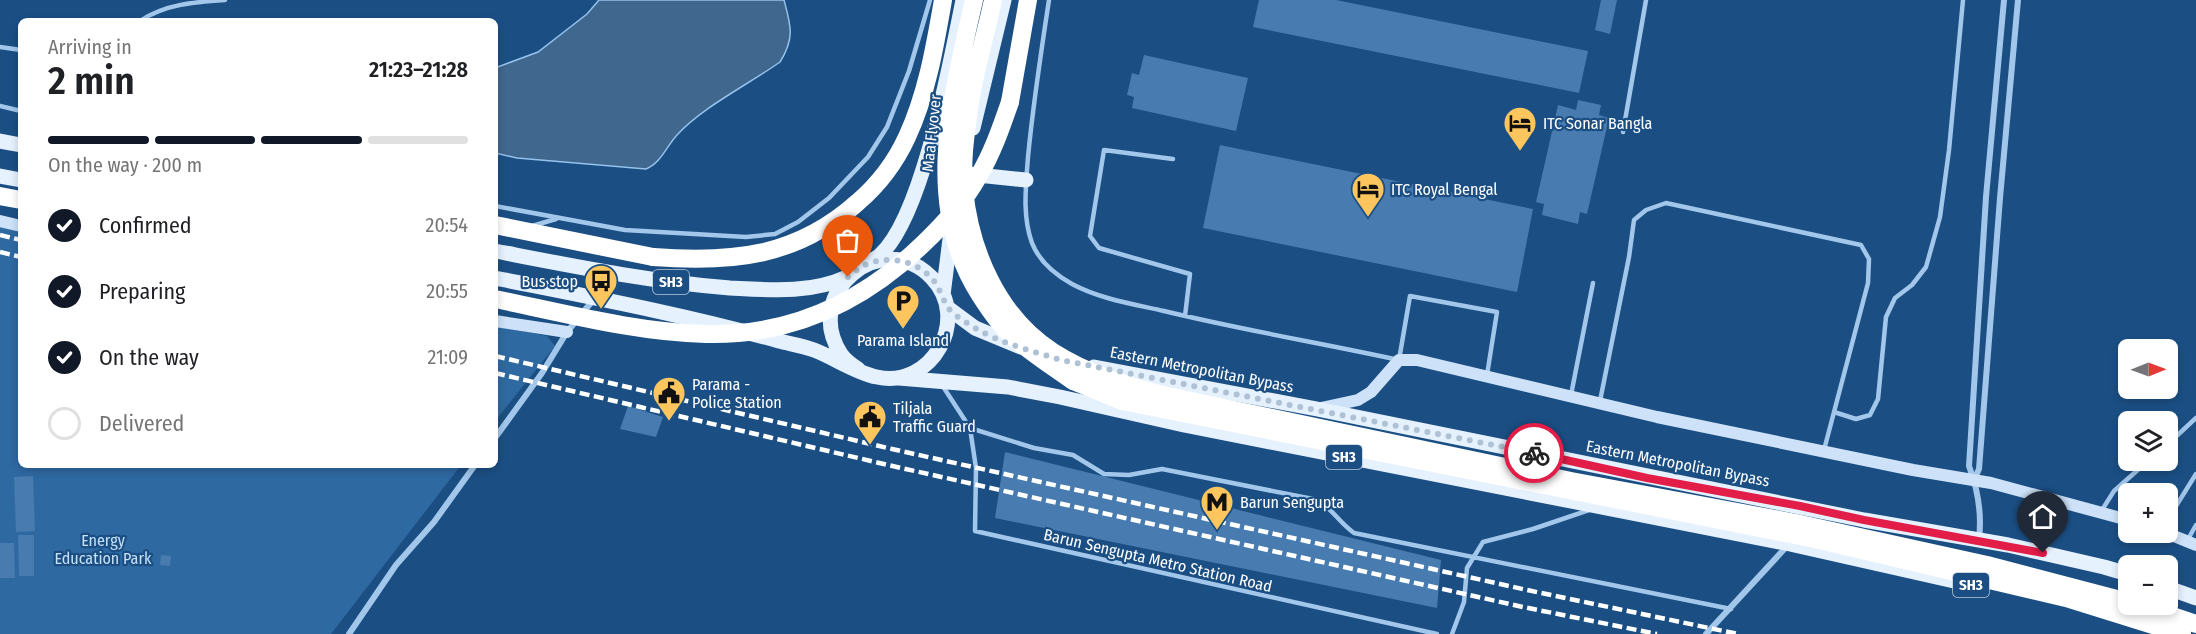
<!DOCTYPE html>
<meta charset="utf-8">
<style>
:root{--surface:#fff;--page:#f2f2f2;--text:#202124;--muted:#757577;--line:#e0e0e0;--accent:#111827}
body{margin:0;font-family:"Fira Sans Condensed",sans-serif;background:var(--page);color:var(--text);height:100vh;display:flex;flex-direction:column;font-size:22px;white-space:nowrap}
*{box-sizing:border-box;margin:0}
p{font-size:20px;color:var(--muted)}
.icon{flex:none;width:33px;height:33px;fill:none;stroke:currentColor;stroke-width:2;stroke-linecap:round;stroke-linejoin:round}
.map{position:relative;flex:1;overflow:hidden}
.details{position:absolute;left:18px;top:18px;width:480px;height:450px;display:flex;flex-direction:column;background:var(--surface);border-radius:9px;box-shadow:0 3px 9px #0003}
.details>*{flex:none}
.needle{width:39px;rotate:89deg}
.fabs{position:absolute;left:2118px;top:339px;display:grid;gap:12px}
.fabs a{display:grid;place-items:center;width:60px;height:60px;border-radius:9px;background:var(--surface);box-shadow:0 3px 9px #0003;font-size:30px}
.pin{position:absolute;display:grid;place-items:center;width:51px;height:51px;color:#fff;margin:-62px -26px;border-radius:50% 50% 50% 0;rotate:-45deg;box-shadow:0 0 6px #0007}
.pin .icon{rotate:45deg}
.courier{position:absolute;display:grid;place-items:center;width:60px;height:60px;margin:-30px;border:4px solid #e11d48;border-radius:50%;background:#fff;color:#222;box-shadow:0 2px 8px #0007}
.headline em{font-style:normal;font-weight:600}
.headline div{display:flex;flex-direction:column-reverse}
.headline{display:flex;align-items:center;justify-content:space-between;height:102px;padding:0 30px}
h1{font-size:39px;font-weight:600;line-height:45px}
.bar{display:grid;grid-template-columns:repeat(4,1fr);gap:9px 6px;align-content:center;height:72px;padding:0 30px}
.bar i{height:8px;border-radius:4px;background:var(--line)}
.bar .current{background:var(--accent)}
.bar p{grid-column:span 4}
ol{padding:0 30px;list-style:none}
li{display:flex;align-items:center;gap:18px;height:66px}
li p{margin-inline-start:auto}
li .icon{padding:6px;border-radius:50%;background:var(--accent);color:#fff;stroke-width:4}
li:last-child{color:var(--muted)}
li i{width:33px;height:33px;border:3px solid var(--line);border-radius:50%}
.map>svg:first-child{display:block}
</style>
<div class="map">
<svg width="2196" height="634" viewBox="0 0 2196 634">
<rect width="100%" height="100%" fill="#1b4f84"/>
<path fill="#2f69a2" d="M0,223l21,5v237h440l-130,169h-331z
M495,325l52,11 8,10 -60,75z"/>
<path fill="#40678d" stroke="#94c2ed" stroke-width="1.5" d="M599,0h185c7,26 11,38 -4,62 -31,22 -79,46 -103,73 -11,12 -16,28 -31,34l-129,-11 -22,-5v-85l43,-16 49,-38z"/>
<path fill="#487baf" d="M1259,0h77l252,51 -9,42 -326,-66z
M1601,0h16l-7,34 -15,-4z
M1144,55l104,23 -12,53 -104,-23 2,-11 -7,-2 5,-22 7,2z
M1578,100l23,5 -2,10 10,3 -22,96 -7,-2 -2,12 -36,-9 2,-11 -8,-2 22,-97 18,5z
M1220,145l313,64 -16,83 -314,-64z
M628,406l35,11 -7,20 -36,-8z
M1005,452l436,108 -4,48 -442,-90z
M33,476l2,55 -19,1 -2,-55z
M18,535h16v41h-15z
M0,543h14l1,35h-15z
M161,555l10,1 -1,10 -10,-1z"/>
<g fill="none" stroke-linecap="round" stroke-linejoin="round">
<path stroke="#a2c7eb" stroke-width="4.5" d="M1049,0c-8,52 -16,105 -21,157 -2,28 -6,59 4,86 7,18 24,32 40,41 28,15 61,20 92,27 78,19 157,32 235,49l11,-64 87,16 -10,63
M140,21c25,-17 55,-19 85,-21
M0,47l21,3
M0,106l21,5
M1623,132l23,-132
M1173,159l-69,-9 -14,86 9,12 91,26 -5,42
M495,206l130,24 121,7 29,-3 23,-12 31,-24 39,-41 19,-30 22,-56 21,-71
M532,226l24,-7
M942,385l28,43 6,40 -1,63 462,103
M1571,395l22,-112
M1600,401l29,-144 5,-37 12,-10 20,-7 195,42 8,14 -1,24 -44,167
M1834,412l22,7 14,-4 8,-16 8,-82 9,-19 17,-13 14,-18 14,-50 9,-67 14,-150
M970,428l64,20 39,7 31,19 25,1 33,-6 156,31c16,11 21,22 36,33l377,76
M2168,444l28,-26
M2102,510l12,-19 35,-31
M2168,519l28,-45
M2187,541l9,-16
M1452,634l12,-32 3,-34 16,-26 50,-13 56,-19"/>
<path stroke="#a2c7eb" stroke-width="6" d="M495,438l47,-65 25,-41 27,-33
M1974,480l5,-11 21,-271 18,-198
M1979,539c3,-25 -1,-49 -10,-73l17,-269 18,-197
M349,634l47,-69 38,-43 41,-57
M1706,634l83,-90"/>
<path stroke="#cde2f8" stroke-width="12" d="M0,221l21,5
M495,321l72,11
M1321,408l37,-8 13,-8 28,-32h18l240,57 256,53 78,13 137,37
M2164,532l32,13"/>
<path stroke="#e6f1fe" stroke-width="15" d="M973,128l31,-128
M0,141l21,4
M968,174l58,6
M0,176l21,4
M495,251c78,15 156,31 235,37 39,2 80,6 117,-11
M868,262c4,-2 9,-4 12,-7 43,-39 71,-196 83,-255
M495,278c95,19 191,37 284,63 12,3 24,5 35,9 21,8 42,23 63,27 55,12 94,-58 55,-99 -50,-52 -131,15 -91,76 4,6 11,11 17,15
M943,295l8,-64
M948,308l27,20 46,19
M1094,367l223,42 547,111 144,25 96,22 24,7
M899,378l109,9 52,10 124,28 606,119 173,39
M2168,588l28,10"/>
<path stroke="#fff" stroke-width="18" d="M1010,102l18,-102
M0,196l21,4
M653,257c79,6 144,0 205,-55 21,-18 37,-39 49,-65 20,-43 28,-91 36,-137
M1073,381l49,20 693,138 251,59 116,36
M2137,604l59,20"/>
<path stroke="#fff" stroke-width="4.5" stroke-dasharray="10 4.5" stroke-linecap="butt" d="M0,235l21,5
M0,252l21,5
M495,356l397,93 635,141 211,44
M495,373l393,92 635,142 134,27"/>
<path stroke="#fff" stroke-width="18" d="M974,0c-22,97 -52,205 6,295 9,14 19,29 31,40 19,17 41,31 62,46
M993,0c-9,42 -22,83 -26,125 -3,20 -5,43 -3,64 6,62 34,128 89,163 33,21 71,33 110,43l408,86 225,42 191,42 141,37
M495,225l158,32
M495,299c69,14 140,33 211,35 86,2 157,-32 217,-90 20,-19 41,-42 55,-67 14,-23 23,-49 32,-75"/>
</g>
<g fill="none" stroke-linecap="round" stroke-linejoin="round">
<path stroke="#afc1d4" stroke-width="6" stroke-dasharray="0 10.8" d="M848,277c5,-4 10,-8 15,-11 22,-12 55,-6 71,15 6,8 10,22 15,28 6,7 18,14 26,19 25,15 57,23 86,32l473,93"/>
<path stroke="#e11d48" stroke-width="8" d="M1534,453l113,25 153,28 64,14 179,33"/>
</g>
<defs>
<g id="hotel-pin" transform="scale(1.725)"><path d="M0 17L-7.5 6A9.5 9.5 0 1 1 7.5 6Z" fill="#fcc55e" stroke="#1b4f84"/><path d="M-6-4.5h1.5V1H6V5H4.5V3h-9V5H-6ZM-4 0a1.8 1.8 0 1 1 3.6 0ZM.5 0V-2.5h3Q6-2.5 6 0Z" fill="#111"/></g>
<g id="bus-pin" transform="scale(1.725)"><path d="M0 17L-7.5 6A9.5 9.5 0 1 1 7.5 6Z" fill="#fcc55e" stroke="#1b4f84"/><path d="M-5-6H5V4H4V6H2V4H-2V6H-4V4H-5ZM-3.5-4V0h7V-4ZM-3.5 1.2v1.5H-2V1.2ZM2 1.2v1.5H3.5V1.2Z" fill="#111"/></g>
<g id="parking-pin" transform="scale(1.725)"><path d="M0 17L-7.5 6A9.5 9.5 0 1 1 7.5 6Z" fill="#fcc55e" stroke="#1b4f84"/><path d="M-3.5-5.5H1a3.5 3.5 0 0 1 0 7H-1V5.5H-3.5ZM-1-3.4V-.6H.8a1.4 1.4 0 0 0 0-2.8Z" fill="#111"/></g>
<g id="civic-pin" transform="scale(1.725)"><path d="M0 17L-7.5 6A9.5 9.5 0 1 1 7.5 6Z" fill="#fcc55e" stroke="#1b4f84"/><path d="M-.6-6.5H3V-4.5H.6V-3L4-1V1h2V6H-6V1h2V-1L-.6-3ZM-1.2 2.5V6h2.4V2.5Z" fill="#111"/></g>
<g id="metro-pin" transform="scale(1.725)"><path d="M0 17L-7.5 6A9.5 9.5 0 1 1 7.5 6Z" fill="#fcc55e" stroke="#1b4f84"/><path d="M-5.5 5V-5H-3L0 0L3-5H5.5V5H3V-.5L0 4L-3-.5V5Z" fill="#111"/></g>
</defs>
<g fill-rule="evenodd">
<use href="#hotel-pin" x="1520" y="123"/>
<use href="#hotel-pin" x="1368" y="189"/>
<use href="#bus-pin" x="601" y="281"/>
<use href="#parking-pin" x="903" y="301"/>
<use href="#civic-pin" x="669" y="393"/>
<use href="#civic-pin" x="870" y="417"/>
<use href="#metro-pin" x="1217" y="502"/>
</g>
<g text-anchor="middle" stroke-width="4.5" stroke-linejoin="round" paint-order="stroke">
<g fill="#1b4f84" stroke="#bbcada" stroke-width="1.5">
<rect x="653" y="270" width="36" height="24" rx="4.5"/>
<rect x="1326" y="445" width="36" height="24" rx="4.5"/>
<rect x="1953" y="573" width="36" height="24" rx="4.5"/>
</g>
<g font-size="15" font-weight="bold" fill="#fff">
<text x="671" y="287">SH3</text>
<text x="1344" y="462">SH3</text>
<text x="1971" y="590">SH3</text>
</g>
<g font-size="16" fill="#fff" stroke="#1b4f84" text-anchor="start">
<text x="1543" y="129">ITC Sonar Bangla</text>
<text x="1391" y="195">ITC Royal Bengal</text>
<text x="578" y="287" text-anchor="end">Bus stop</text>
<text x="903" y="346" text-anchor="middle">Parama Island</text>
<text x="692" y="390">Parama -<tspan x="692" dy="18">Police Station</tspan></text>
<text x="893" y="414">Tiljala<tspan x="893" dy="18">Traffic Guard</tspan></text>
<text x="1240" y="508">Barun Sengupta</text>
</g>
<g font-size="16" fill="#fff" stroke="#1b4f84">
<text transform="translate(931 133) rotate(-84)" y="6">Maa Flyover</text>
<text transform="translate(1202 369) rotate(11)" y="6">Eastern Metropolitan Bypass</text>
<text transform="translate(1678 463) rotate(11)" y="6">Eastern Metropolitan Bypass</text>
<text transform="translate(1158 560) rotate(13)" y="6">Barun Sengupta Metro Station Road</text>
</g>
<g font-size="16" fill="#c6e0f8" stroke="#1b4f84">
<text x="103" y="546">Energy<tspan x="103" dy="18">Education Park</tspan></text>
</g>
</g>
</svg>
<div class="fabs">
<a><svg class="needle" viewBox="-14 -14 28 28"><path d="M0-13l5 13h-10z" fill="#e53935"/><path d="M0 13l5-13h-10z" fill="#757577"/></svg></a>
<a><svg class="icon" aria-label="layers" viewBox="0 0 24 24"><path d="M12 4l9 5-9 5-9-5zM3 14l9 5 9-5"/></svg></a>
<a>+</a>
<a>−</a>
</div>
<div class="pin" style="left:848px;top:277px;background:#ea580c"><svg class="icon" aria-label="bag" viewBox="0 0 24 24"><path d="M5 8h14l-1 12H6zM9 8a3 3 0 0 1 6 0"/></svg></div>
<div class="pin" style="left:2043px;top:553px;background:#1f2937"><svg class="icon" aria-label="home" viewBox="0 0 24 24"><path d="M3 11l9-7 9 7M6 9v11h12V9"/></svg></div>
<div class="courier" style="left:1534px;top:453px"><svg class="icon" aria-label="bike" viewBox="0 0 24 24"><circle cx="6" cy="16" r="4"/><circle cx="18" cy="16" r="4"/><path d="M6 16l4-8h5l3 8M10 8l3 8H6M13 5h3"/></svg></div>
<section class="details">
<div class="headline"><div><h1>2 min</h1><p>Arriving in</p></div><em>21:23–21:28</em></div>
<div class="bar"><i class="current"></i><i class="current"></i><i class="current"></i><i></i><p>On the way · 200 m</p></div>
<ol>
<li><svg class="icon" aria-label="check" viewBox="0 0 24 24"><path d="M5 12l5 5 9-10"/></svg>Confirmed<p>20:54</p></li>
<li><svg class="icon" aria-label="check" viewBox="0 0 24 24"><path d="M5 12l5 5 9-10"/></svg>Preparing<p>20:55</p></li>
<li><svg class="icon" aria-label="check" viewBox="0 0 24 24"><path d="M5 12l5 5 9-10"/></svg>On the way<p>21:09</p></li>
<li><i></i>Delivered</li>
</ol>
</section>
</div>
